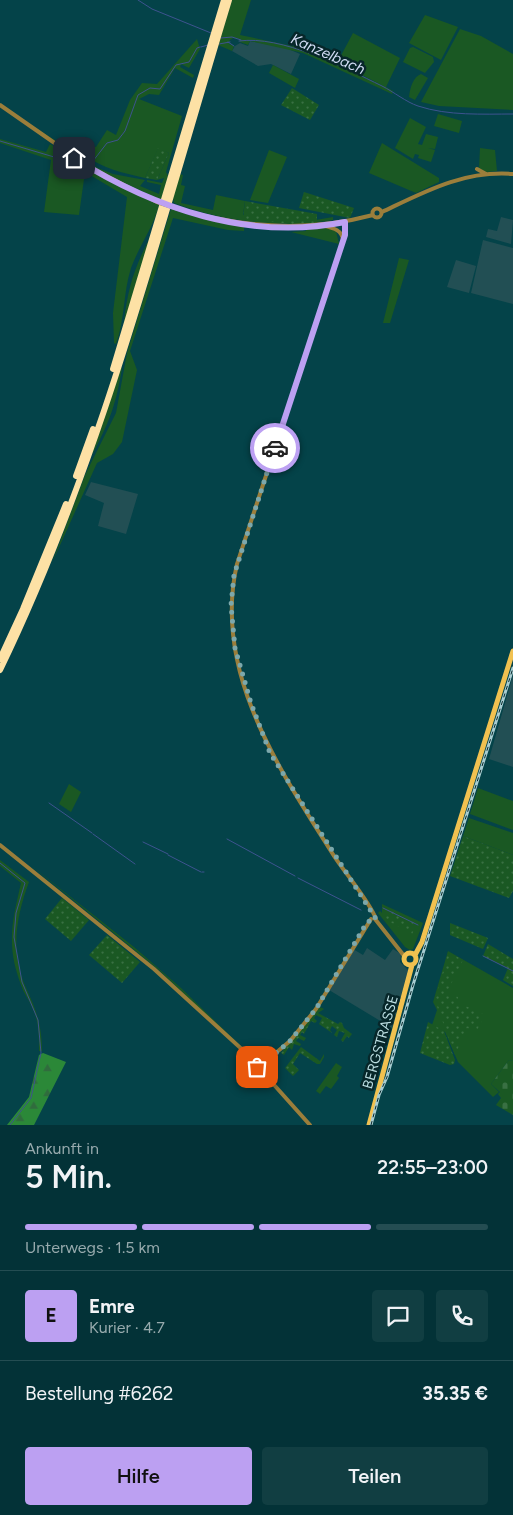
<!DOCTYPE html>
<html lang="de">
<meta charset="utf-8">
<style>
:root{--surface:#033237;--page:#113e42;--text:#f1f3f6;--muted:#97aaad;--line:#244d52;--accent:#bca0f2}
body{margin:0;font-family:Figtree,sans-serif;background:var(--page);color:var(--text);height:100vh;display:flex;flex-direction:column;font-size:19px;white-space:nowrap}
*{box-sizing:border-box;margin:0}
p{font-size:16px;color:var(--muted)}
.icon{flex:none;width:28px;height:28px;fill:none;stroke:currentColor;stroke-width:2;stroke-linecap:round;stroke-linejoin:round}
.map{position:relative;height:1125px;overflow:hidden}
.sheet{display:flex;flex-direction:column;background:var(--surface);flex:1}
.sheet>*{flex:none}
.pin{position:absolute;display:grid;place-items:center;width:42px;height:42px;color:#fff;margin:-21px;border-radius:10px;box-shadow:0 2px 8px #0006}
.courier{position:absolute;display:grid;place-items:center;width:50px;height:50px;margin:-25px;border:4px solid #bca0f2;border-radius:50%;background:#fff;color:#222;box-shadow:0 1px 6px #0007}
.summary em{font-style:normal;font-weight:600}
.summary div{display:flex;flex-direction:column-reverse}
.summary{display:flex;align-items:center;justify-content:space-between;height:85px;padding:0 25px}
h1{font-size:32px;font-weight:600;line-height:38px}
.bar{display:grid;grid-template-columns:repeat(4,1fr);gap:8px 5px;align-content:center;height:60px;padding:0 25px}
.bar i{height:6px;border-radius:4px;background:var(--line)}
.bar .selected{background:var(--accent)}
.bar p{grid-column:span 4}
.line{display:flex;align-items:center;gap:12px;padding:0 25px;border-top:1px solid var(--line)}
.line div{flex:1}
.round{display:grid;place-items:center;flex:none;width:52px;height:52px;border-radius:5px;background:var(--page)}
.action{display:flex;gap:10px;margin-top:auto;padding:10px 25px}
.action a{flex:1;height:58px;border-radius:5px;background:var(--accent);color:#111;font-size:20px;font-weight:600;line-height:58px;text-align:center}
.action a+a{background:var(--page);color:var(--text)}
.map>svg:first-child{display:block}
</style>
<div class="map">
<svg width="513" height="1125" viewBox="0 0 513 1125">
<defs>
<pattern id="forest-firs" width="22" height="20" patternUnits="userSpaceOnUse" patternTransform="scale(1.25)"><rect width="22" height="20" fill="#2b8838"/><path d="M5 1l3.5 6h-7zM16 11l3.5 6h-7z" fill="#306c3d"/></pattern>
<pattern id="cemetery-stones" width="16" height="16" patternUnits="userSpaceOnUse" patternTransform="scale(1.25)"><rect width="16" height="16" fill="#1a5823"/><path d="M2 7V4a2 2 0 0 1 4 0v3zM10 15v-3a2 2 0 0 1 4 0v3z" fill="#397043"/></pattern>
<pattern id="garden-dots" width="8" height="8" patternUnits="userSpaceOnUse" patternTransform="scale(1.25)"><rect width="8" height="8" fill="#1a5823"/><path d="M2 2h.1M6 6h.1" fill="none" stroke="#397043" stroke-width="1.8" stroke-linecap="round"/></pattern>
</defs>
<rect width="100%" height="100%" fill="#044349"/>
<path fill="#224f54" d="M250,41l36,7 14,6 -9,20 -20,-10 -13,2 -26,-15 3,-5 5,-3 8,3z
M501,217l12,3 -2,24 -25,-7 2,-8 9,2z
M483,240l30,8v56l-42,-11z
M456,260l20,6 -7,27 -22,-6z
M91,482l47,12 -12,40 -28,-8 6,-23 -19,-8z
M513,675v92l-24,-8z
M367,948l18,12 8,-11 8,5 -1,8 8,8 -16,58 -63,-38 24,-41 10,6z"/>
<path fill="#1a5823" d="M232,0h19l-11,35 57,12 87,39 -47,-23 16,-30 47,25 -14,29 7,4 -1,3 -89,-41 -53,-12 -2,4 -8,-3 -1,-3 -6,-1 -4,3v3l5,2 -2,5 -14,-6z
M425,15l33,12 -17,33 -32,-17z
M460,29l21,7 32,18v56l-74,-4 -18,-4z
M197,39l3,10 -11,19 -8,-4 -1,3 14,8 -1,3 -18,-10 -16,27 -10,-1 -10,5 43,17 -16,56 2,4 -7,24 -64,-30 -75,-51 76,49 15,6 32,6 -5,6 19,8 2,-9 -14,-3v-2l15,3 2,-5 -7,2 12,-27 -11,-4 -13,29c-23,-5 -43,-10 -62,-24l4,-1 4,-7 5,1 11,-17 9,5 14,-35 12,-17 15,1z
M413,47l20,10 1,5 -9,11 -22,-11 7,-14z
M273,65l26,14 -4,9 -26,-15z
M421,74l7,4 -13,22 -6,-3c1,-9 4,-20 12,-23z
M438,114l24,7 -3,12 -25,-7z
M410,118l16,9 -8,17 4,1 4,-11 12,3 -3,12 -7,-1 7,2 -4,12 -13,-4 1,-3 -4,-1 -2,5 -18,-11z
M0,139l46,13 4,-8 72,43 37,18c-6,23 -20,41 -28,63 -8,25 -6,52 -15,76l-2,-1 -1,-30 14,-116 -42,-25 -6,43 -35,-3 7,-52 -51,-17z
M382,143l57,35v4l-23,11 -47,-20z
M480,148l15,2 2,21 -11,1 -7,-4z
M269,150l18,7 -19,46 -18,-3z
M179,174l4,1 -2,10 4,1 -4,17 32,7 3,-15 29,6 -2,14 67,6 23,-4v3c-53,8 -108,2 -159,-17l-1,-5z
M171,209l25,8 48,9v5l-16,-1 -55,-12 -43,133 7,19 -15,72 -9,12 -16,9 -45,100 33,-88 31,-62 11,-60z
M306,228h21l9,3 3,13 -48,-12 15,-1z
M151,236l-27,87c3,-33 11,-58 27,-87z
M399,258l10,2 -19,63h-7z
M120,368h2c-6,37 -13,55 -30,87z
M69,784l12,8 -10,20 -12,-8z
M478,788l35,13v29l-43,-16z
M469,818l44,15v22l-50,-19z
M0,860l29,22c-13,35 -19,70 -3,106 10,21 16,38 16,63h-3c0,-14 0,-29 -6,-42 -3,-8 -9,-15 -12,-24 -15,-40 -9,-63 0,-102l-21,-17z
M29,864l105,83 47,41 73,71 -95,-89z
M382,904l41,19 -10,26 -3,1 -5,-3 -27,-34 2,-2 2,2z
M448,951l65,37v73l-4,-1 -18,24 8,8 -6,5 -35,-35 -13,-30 -13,-7 5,-15 -4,-8z
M336,1063l6,4 -5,9 2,2 -8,11 -5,-3 -6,8 -4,-3z"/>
<path fill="url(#forest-firs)" d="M43,1053l23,9 -32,63h-27l22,-28 10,-42z"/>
<path fill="url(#cemetery-stones)" d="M509,1060l4,1v54l-17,-10 5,-7 -3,-4 2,-2 -9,-8z"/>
<path fill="url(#garden-dots)" d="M292,88l27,17 -9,15 -29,-15z
M158,148l11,5 -12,27 -12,-2z
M304,192l50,16 -4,10 -51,-10z
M245,201l72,13v9l-25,1 -49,-5z
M463,836l50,19v36l-4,7 -59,-22z
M62,898l27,22 -18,21 -26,-22z
M391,911l26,13 -5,10 -29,-16 2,-4 4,2z
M450,923l38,15 -5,11 -33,-14z
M107,935l33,27 -18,21 -33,-28z
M488,944l25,15v27l-10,-6 5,-12 -25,-12z
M448,952l15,8 -16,32 11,5 -1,5 28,13 -9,17 -9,-4 -12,27 -20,-54z
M320,1007l4,2 -6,4 20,11 2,-2 2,1 2,5 8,6 -3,4 -2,-2 -4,6 -2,-2 4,-7 -6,-2 -2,6 -3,-2 3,-5 -5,-4 -2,4 2,3 -13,-9 3,-6 -6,-3 -2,3 3,3 -2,2 -4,-2 -7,13 -2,-2 -2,3 6,3 -2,3 -6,-3 -2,3 5,3 -1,2 -6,-2 -2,6 -3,-3 -5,8 -3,-2z
M428,1022l16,9 11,29 -1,4 -4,1 -30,-12z
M301,1047l19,14 4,-7v3l-4,7h-3l-17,-11 -7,11 6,6 -6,6 -8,-8z"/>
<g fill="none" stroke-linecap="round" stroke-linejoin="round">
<path stroke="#3d538f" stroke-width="1" d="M138,0l14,9 59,24
M221,38l11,-1 9,3
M239,41c43,-6 104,26 143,45 12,6 24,16 36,20 30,10 65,8 95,8
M228,42l6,4
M219,44l11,-2
M201,47l7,-2
M0,141l71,21 8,7 5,-2
M93,161l14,-18 11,-3 7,-9 13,-36 12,-7 10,1 16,-24 13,-3 8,-14 3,-1
M49,803l43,30
M93,834l42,30
M227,839l68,37
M143,842l25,12
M168,855l33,17
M0,863l25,20 -9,30 -2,24 8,45 16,38 3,33 -10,45 -21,27
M202,872h2
M298,878l63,32
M383,908l35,17
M483,956l30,15"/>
<path stroke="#9b7e3b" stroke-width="4" d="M0,105l89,62 68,35
M477,169l9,5
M175,208c66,20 131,25 198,7
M372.5 213a4.5 4.5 0 1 1 9 0a4.5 4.5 0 1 1-9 0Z
M382,212c42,-20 82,-42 131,-38
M345,222v13l-108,329c-25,108 43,206 97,292 11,17 36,46 42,63
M325,226c8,2 17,4 18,14
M0,845l154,124 103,94 2,6 7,-2 -3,-6 -6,2
M375,919l30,38
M265,1062l25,-21 26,-32 55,-90
M263,1069l4,8 43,48"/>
<path stroke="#f1c150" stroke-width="5" d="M404 959a6 6 0 1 1 12 0a6 6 0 1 1-12 0Z
M415,955l7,-13 91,-291
M369,1125l43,-160"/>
<path stroke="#fde1a5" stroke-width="6" d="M113,369l111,-369
M76,476l17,-47
M0,659l23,-50 43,-105
M0,670c103,-213 160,-444 229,-670"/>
<g stroke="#a8cdd1" stroke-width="3">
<path id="rail" d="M371,1125l8,-30 8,-18 26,-92 100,-317"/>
</g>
<use href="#rail" stroke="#07272a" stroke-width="1" stroke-dasharray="4" stroke-linecap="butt"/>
<path stroke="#9b7e3b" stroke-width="4" d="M157,202l18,6"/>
</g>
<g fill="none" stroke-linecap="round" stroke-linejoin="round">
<path stroke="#7ca8ac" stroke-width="5" stroke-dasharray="0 9" d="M257,1067l1,-5h7l25,-21 26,-32 51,-87 9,-3 -106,-166 -19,-50 -16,-55 -4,-43 3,-30 41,-127"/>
<path stroke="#bca0f2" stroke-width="6" d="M74,158c81,51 175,83 271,64v13l-70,213"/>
</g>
<g text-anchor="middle" stroke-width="5" stroke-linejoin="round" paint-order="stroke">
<g font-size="14" fill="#bcdee2" stroke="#07272a">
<text transform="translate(380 1042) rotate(-74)" y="5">BERGSTRASSE</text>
</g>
<g font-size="15" font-style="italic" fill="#d0dbf3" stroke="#07272a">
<text transform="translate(328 54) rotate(24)" y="5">Kanzelbach</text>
</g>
</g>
</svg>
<div class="pin" style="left:257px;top:1067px;background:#ea580c"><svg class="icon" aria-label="bag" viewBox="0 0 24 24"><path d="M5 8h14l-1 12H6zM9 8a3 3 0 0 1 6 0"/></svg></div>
<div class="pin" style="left:74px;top:158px;background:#1f2937"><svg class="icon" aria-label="home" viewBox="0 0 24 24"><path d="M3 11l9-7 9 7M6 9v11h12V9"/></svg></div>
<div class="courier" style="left:275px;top:448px"><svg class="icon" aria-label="car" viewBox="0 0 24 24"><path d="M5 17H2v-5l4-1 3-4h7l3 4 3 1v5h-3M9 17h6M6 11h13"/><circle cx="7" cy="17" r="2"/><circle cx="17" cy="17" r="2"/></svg></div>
</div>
<section class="sheet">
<div class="summary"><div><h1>5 Min.</h1><p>Ankunft in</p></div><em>22:55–23:00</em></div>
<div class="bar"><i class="selected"></i><i class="selected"></i><i class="selected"></i><i></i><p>Unterwegs · 1.5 km</p></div>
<div class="line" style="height:90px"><b class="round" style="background:var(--accent);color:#111">E</b><div><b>Emre</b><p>Kurier · 4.7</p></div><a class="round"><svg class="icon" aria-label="chat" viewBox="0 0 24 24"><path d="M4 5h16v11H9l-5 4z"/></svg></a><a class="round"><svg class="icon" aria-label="phone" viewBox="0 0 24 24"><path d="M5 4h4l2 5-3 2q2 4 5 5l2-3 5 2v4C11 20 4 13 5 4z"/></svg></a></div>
<div class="line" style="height:65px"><div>Bestellung #6262</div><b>35.35 €</b></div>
<div class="action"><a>Hilfe</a><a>Teilen</a></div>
</section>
